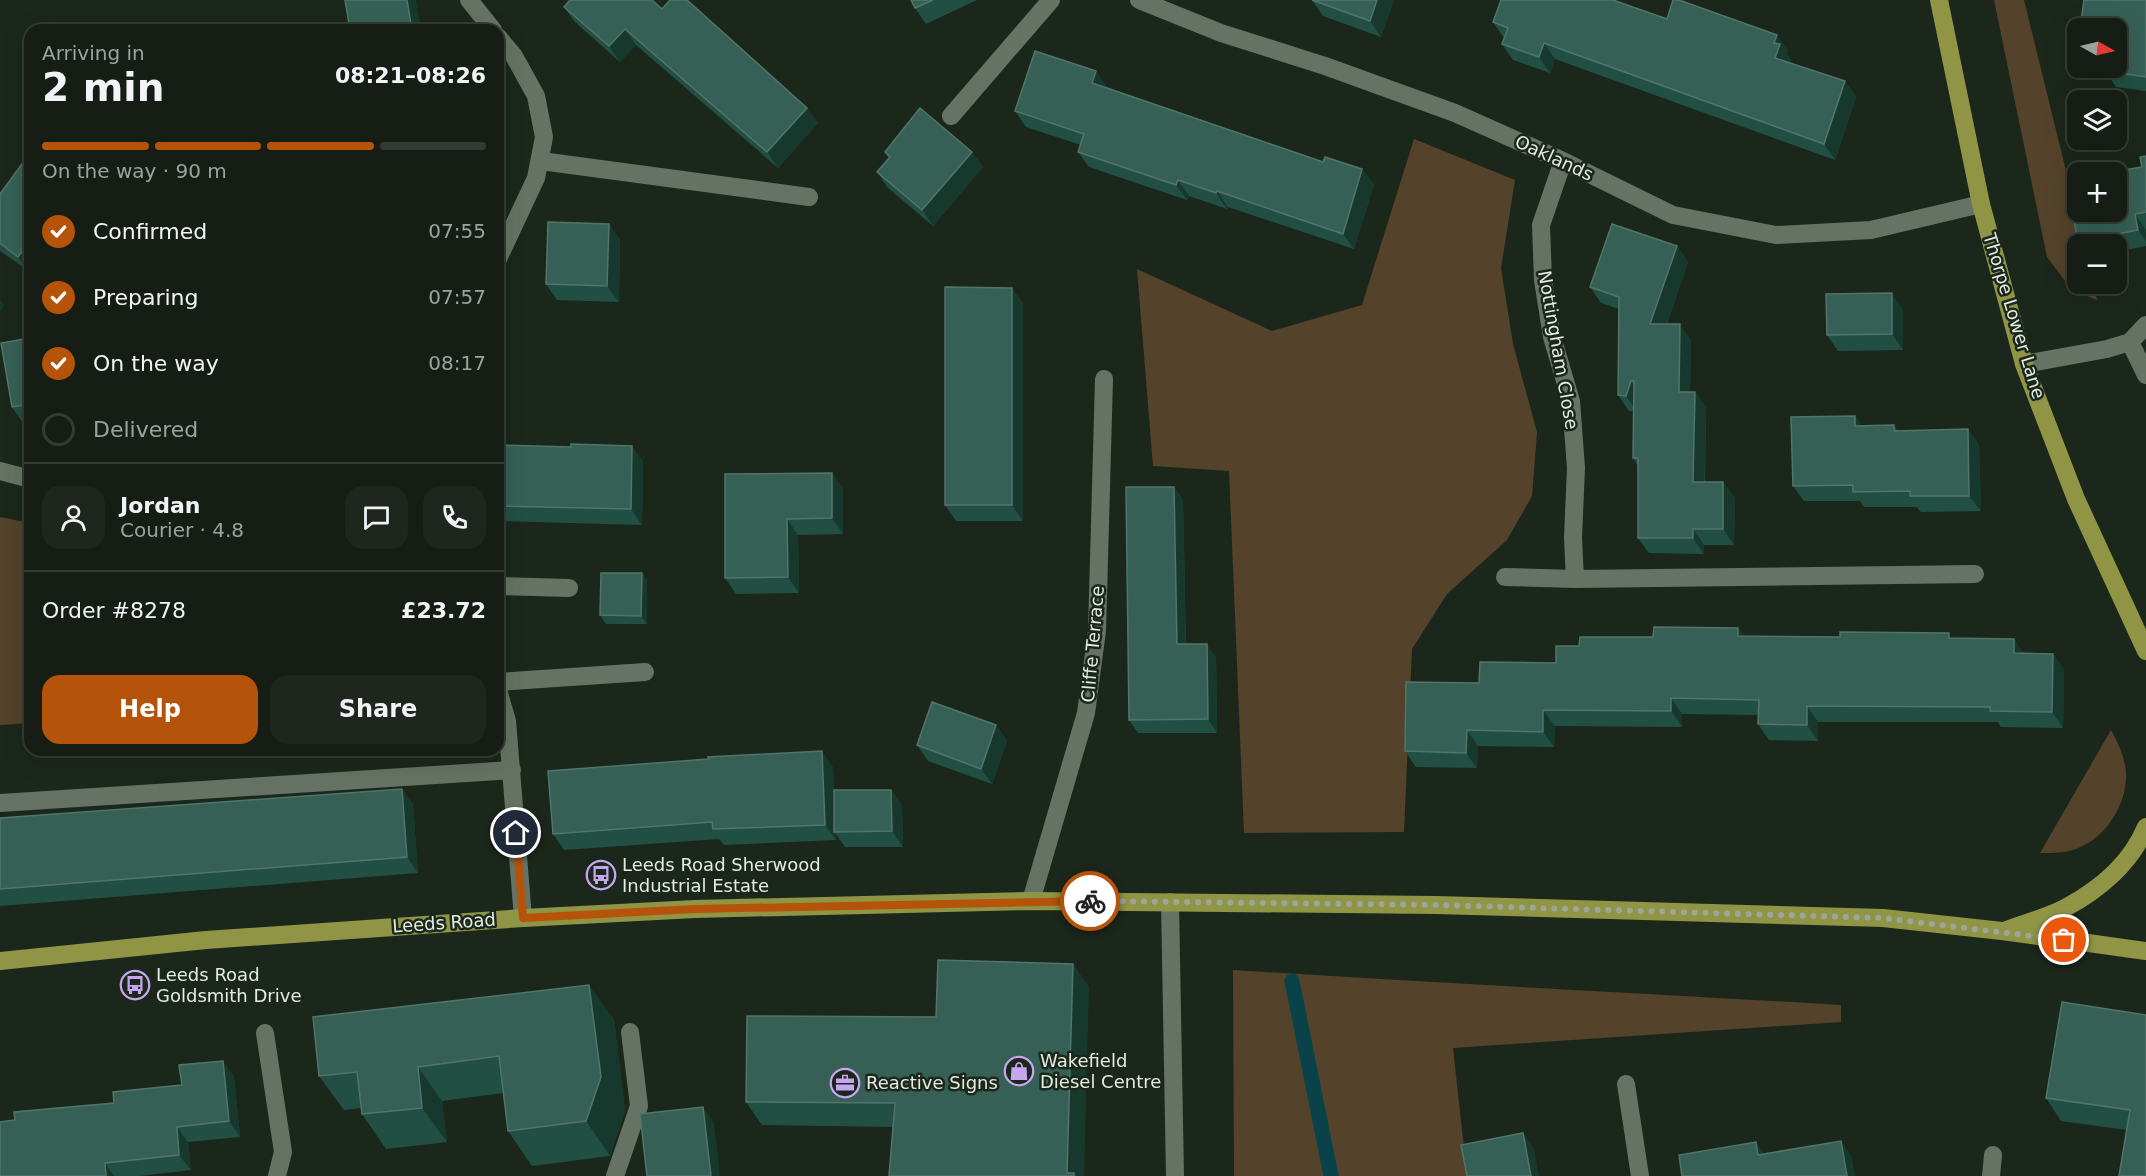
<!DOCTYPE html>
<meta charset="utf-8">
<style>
:root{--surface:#151d14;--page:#1e261d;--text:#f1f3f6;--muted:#9da2a0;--line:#343b34;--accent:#b45309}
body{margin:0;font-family:"DejaVu Sans",sans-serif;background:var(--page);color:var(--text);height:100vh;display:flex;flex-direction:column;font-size:22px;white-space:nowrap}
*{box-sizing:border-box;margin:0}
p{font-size:20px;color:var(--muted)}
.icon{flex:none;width:33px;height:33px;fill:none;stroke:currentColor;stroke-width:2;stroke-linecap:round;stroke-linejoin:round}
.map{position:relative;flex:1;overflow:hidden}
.drawer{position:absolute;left:24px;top:24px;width:480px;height:732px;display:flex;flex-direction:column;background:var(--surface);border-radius:18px;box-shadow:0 6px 24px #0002,0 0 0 2px var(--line)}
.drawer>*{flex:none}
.needle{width:39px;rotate:98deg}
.fabs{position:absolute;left:2067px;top:18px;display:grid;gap:12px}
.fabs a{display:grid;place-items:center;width:60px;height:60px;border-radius:12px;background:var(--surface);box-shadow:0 6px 24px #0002,0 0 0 2px var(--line);font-size:30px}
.pin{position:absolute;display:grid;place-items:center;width:51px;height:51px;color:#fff;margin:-26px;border:3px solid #fff;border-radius:50%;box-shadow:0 2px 6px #0007}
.courier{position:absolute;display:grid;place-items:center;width:60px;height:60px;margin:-30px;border:4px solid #b45309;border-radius:50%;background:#fff;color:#222;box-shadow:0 2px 8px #0007}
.summary em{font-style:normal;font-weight:700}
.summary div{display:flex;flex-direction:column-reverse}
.summary{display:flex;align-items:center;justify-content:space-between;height:102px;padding:0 18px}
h1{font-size:39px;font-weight:700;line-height:45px}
.bar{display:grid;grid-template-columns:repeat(4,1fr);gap:9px 6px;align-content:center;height:72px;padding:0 18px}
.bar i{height:8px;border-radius:4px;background:var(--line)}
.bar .current{background:var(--accent)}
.bar p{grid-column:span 4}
.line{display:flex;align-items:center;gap:15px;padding:0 18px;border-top:2px solid var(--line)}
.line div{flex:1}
.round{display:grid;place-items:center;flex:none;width:63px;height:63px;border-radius:18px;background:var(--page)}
ol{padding:0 18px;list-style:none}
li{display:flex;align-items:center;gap:18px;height:66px}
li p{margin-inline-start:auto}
li .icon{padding:6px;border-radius:50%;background:var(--accent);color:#fff;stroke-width:4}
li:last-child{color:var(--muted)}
li i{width:33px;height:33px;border:3px solid var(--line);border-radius:50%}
.primary-button{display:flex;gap:12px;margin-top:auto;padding:12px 18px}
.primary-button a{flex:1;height:69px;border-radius:18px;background:var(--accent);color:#fff;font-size:24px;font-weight:700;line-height:69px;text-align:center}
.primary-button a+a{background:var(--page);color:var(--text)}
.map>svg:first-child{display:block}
</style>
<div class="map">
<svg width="2146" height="1176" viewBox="0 0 2146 1176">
<rect width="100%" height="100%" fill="#1c271b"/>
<path fill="#54432a" d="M1994,0h30l60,244h-6v40h15l4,16 -25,-10 -25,-33z
M1414,139l101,41 -14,88 12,76 24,88 -5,64 -25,44 -60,54 -35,55 -8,183 -160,1 -15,-362 -76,-5 -16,-197 135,62 90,-26z
M0,517l30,6v200l-30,2z
M2111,730c8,15 16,31 15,49 -2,34 -28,68 -62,73 -8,1 -16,1 -24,1z
M1233,970c203,13 406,23 608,35v17l-388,26 14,128h-233z"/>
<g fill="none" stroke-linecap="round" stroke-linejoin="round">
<path stroke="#0a4249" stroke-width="15" d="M1292,981l39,195"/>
<path stroke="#667364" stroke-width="18" d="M469,0l24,30
M1139,0l82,33 104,33 130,47 108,48 110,54 103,20 95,-5 110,-26
M498,37l16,19 22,40 8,41 -8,41 -38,81
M951,116l100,-116
M541,161l268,36
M1563,161l-22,64 2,55 9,57 19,64 5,67 -3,70 2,41
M2130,342l16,33
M2024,364l83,-15 23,-7 16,-17
M0,471l30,8
M1505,577l70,2 400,-5
M498,586l71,2
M498,682l147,-10
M498,690l9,31 16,197
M0,803l512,-33
M1031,901l55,-188 11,-82 7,-252
M1170,902l5,274
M265,1033l18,119 -6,24
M1626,1084l14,92
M615,1176l24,-70 -9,-74
M1991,1176l2,-21"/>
<path stroke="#909546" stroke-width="18" d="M1939,0l42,204 43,160 52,135 70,152
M2004,931c20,-8 42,-13 61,-23 34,-18 66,-45 81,-81
M0,961l206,-21 317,-22 172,-9 336,-8 405,4 447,13 119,13 144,20"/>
</g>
<path fill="#224f44" d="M911,0h66l-51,24 -11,-16z
M1312,0h82l-13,37 -58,-21z
M2146,0v91l-30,-4 -11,-16z
M564,7l98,2 156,114 -40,45 -142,-123 -16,17 -45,-40z
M1667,19l121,31 -1,4 4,6 -1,3 55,18 11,16 -21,63 -280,-101 -5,14 -37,-13 -11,-16 2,-6 -11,-16z
M1096,71l11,16 216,75 39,7 12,16 -20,64 -126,-42 -1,2 -38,-13 -2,4 -98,-33 -11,-15 3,-7 -55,-18 -11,-16z
M885,152h87l11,15 -50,59 -45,-38 -11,-16 12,-14z
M30,153v117l-1,1 -29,-20v-57z
M2146,156v90l-30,6v-8h-36l-2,-2 64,-75z
M620,239l-1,63 -62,-2 -11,-16z
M1677,246l11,16 -21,62 24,16 -1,52h5l11,16 -1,74h18l12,16 -1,47h-30v9l-55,-1 -11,-15v-72l-5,-8v-47h-4l-11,-16 1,-86 -18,-6 -11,-16z
M1012,288l11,16v217h-67l-11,-16z
M1903,309v41l-65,1 -11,-16z
M30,338v84l-7,1 -11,-16z
M1855,416l7,10 32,-1 3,5 82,15 2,66 -60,1 -4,-5h-53l-4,-6h-56l-11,-15z
M498,445l73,2 72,14 -1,64 -144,-4z
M725,474l118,14v46l-45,1 1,58 -63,1 -11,-16z
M1174,487l9,13 3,144 30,14 1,75h-79l-9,-13z
M642,573l5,8v43h-41l-6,-9z
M1738,628l6,8 209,2 71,15 29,1 11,16 -1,58 -62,-1 -3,-5h-180v19l-49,-1 -11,-16 1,-9 -77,-1v13l-127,-1 -1,21 -76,-1 -1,22 -61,-1 -11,-16 74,-68 77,-20 23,-17z
M996,725l11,16 -15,43 -64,-23 -11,-16z
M833,767l1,24 57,-1 11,16 1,41h-58l-9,-13v6l-112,5 -5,-6 -155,11 -11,-16z
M402,789l11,16 5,68 -418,33v-88z
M1073,964l16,24 -196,139 -131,-2 -16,-23 190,-85z
M2146,1015l-19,115 -66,-9 -15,-23z
M614,1019l11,92 -15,45 -78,10 -24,-35 -5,-38 -61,8 5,41 -61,7 -24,-35 -1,-6 -17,2 -25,-34z
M234,1076l6,61 -52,5 3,28 -51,6h-140l15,-56 99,-17 68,-18z"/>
<path fill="#17382c" d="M407,0h9l5,30h-9z
M1377,0h17l-13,37 -11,-16z
M625,29l11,16 -16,17 -11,-16z
M1777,35l11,15 -1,4 4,6 -5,14 -11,-16 -1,-15z
M1544,43l11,16 -5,14 -11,-16z
M1096,71l11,16 -15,-4z
M1845,81l11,16 -21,63 -11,-16z
M807,108l11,15 -40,45 -11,-16z
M972,152l11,15 -50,59 -11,-16z
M1362,169l12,16 -20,64 -11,-15z
M1178,180l11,16 -2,4 -11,-15z
M1217,191l11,16 -1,2 -11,-16z
M2135,214l11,16v11l-8,-11z
M609,224l11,15 -1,63 -12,-16z
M30,241v29l-1,1 -11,-14z
M1677,246l11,16 -27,78 -11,-16z
M1012,288l11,16v217l-11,-16z
M1892,293l11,16v41l-11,-16z
M0,300l4,5 -4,6z
M1680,324l11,16 -1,67 -11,-15z
M1631,381l11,15 -5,16 -11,-16z
M1695,392l11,16 -2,90 -11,-16z
M1855,416l11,16 -11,-6z
M1968,429l11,16 2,66 -12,-15z
M632,446l11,15 -1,64 -11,-16z
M832,473l11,15v46l-11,-16z
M1723,482l12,16 -1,47 -11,-16z
M1174,487l9,13 3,158 -9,-14z
M787,519l11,16 1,58 -11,-16z
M1693,529l11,16v9l-11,-16z
M642,573l5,8v43l-6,-8z
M1738,628l11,16 -11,-8z
M2014,639l11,16 -11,-2z
M1207,644l9,14 1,75 -9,-14z
M2053,654l11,16 -1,58 -11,-16z
M1671,698l11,16v13l-11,-16z
M1807,706l11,16v19l-11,-16z
M1543,710l12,16 -1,21 -11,-15z
M996,725l11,16 -15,43 -11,-15z
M1467,730l11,16 -1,22 -11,-15z
M822,751l11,16 3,65h-2l2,2v6l-11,-15z
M402,789l11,16 5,68 -11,-16z
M891,790l11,16 1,41 -11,-16z
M1073,964l16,24 -5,188h-15l-2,-3z
M589,985l25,34 11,92 -15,45 -24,-35z
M223,1061l11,15 6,61 -11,-16z
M418,1067l24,34 5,41 -25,-34z
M703,1107l11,16 6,53h-9z
M177,1127l11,15 3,28 -12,-15z
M1523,1133l11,16 5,27h-8z
M1841,1141l11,16 3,19h-8z
M1756,1142l11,16 -9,-3z
M105,1163l9,13h-8z"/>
<path fill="#366055" stroke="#51756b" stroke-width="1.5" d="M345,0h62l5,30h-62z
M570,0h82l10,9 8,-9h17l120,108 -40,44 -142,-123 -16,17 -45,-39z
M911,0h22l-18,8z
M1312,0h65l-7,21z
M1501,0h112l54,19 6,-19h6l98,35 -3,8 6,1 -5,14 70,23 -21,63 -280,-101 -5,14 -37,-13 6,-16 -15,-6z
M2084,0h62v77l-41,-6v-3h11v-40h-36z
M1035,51l61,20 -4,12 231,79 2,-5 37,12 -19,65 -126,-43 -1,2 -38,-13 -2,5 -98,-33 6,-18 -69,-23z
M920,108l52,44 -50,58 -45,-38 13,-15 -5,-5z
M30,153v88l-12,16 -18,-14v-49z
M2146,156v56l-11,2 3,16 -60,12 -11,-61 11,-2v33h38v-40h-4l30,-5 -2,-10z
M548,222l61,2 -2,62 -61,-2z
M1612,224l65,22 -27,78h30l-1,68h16l-2,90h30v47h-30v9h-55v-80h-5l1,-77h-3l-5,15 -8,-1 1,-98 -29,-10z
M945,287l67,1v217h-67z
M1892,293v41l-65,1 -1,-41z
M30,338v66l-18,3 -11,-64z
M1855,416v10l39,-1v6l74,-2 1,67h-59v-5l-57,1v-7l-60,1 -2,-69z
M571,444l61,2 -1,63 -133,-3v-61l73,2z
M832,473v45l-45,1 1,58 -63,1v-104z
M1126,487h48l3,157h30l1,75 -79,1z
M601,573h41l-1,43 -41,-1z
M1654,627l84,1v8l102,1v-5l109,1v5l65,1v14l39,1 -1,58 -62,-1v-4l-183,-1v19l-49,-1 1,-24 -88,-2v13l-128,-1v22l-76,-2 -1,23 -61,-2 1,-69 73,1 1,-21 76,1v-17h23l1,-9h73z
M932,702l64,23 -15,44 -64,-24z
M822,751l3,74 -112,4 -1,-7 -159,12 -5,-63 161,-12 -1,-2z
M402,789l5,68 -407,32v-71z
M834,790h57l1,41 -58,1z
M938,960l135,4 -6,209h7v3h-185l6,-73 -149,-1 1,-86 189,1z
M589,985l12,92 -15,44 -78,10 -9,-75 -81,11 4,41 -60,6 -5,-42 -38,4 -6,-59z
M2062,1002l84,13v161h-27l11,-66 -84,-12z
M223,1061l6,60 -52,6 2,28 -74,8 1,13h-106v-54l15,-2 -1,-8 100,-9 -1,-11 69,-7 -3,-20z
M703,1107l8,69h-64l-7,-62z
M1523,1133l8,43h-64l-6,-31z
M1841,1141l6,35h-165l-3,-21 77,-13 2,13z"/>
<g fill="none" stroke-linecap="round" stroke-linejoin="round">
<path stroke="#9da69c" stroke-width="6" stroke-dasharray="0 10.8" d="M1090,901l346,4 447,13 181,22"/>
<path stroke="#b45309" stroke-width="8" d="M516,833l7,85 172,-9 395,-8"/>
</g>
<defs>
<g id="bus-ring" transform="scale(1.5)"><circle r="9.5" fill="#1c271b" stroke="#c7a6f0" stroke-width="1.5"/><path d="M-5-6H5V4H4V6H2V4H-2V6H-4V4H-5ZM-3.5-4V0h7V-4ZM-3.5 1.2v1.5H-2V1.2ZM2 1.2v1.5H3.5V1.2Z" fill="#c7a6f0"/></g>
<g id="shop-ring" transform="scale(1.5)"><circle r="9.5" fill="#1c271b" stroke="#c7a6f0" stroke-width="1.5"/><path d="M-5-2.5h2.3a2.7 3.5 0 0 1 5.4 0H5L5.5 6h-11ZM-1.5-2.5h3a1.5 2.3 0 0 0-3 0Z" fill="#c7a6f0"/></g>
<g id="office-ring" transform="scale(1.5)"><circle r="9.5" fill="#1c271b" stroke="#c7a6f0" stroke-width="1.5"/><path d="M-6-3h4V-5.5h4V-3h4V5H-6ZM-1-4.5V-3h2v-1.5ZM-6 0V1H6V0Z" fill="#c7a6f0"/></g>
</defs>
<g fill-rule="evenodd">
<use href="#bus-ring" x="601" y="875"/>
<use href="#bus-ring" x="135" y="985"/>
<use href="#shop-ring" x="1019" y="1071"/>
<use href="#office-ring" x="845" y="1083"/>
</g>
<g text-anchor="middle" stroke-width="5" stroke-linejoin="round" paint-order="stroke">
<g font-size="18" fill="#e3ebe2" stroke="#1c271b">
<text transform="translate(1554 158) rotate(25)" y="6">Oaklands</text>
<text transform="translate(2014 316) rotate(73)" y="6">Thorpe Lower Lane</text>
<text transform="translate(1558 350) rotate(80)" y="6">Nottingham Close</text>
<text transform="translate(1093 644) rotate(-85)" y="6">Cliffe Terrace</text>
<text transform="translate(444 923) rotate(-4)" y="6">Leeds Road</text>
</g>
<g font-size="18" fill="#e3ebe2" stroke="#1c271b" text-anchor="start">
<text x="622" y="871">Leeds Road Sherwood<tspan x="622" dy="21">Industrial Estate</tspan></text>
<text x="156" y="981">Leeds Road<tspan x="156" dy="21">Goldsmith Drive</tspan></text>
<text x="1040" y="1067">Wakefield<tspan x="1040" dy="21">Diesel Centre</tspan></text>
<text x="866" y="1089">Reactive Signs</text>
</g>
</g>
</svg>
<div class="fabs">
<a><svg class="needle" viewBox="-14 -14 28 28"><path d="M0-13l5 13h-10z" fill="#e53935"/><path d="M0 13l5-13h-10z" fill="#9da2a0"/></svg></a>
<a><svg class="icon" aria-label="layers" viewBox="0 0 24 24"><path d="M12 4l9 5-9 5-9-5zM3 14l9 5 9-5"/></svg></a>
<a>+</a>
<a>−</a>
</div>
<div class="pin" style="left:2064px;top:940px;background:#ea580c"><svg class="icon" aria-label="bag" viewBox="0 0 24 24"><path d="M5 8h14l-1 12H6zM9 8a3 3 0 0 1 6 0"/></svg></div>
<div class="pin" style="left:516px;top:833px;background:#1f2937"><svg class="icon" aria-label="home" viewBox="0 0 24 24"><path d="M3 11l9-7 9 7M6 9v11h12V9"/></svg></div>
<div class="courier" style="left:1090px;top:901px"><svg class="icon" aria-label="bike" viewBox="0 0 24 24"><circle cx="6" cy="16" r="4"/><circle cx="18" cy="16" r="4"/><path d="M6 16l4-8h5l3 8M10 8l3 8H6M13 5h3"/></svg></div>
<section class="drawer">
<div class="summary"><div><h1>2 min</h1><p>Arriving in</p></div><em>08:21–08:26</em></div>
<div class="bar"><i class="current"></i><i class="current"></i><i class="current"></i><i></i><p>On the way · 90 m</p></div>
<ol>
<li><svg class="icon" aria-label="check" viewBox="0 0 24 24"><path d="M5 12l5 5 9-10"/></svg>Confirmed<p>07:55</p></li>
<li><svg class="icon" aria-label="check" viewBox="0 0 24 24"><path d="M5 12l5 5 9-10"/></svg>Preparing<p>07:57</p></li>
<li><svg class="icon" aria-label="check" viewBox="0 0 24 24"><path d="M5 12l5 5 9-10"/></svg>On the way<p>08:17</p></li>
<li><i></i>Delivered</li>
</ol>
<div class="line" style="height:108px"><a class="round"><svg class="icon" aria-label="person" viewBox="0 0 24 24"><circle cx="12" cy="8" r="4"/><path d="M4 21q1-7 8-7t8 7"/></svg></a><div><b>Jordan</b><p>Courier · 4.8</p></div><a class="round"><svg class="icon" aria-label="chat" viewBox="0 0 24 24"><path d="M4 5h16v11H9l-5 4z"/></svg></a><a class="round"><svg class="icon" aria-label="phone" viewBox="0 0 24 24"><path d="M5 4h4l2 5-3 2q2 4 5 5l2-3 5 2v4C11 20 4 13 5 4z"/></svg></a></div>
<div class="line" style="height:78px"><div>Order #8278</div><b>£23.72</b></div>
<div class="primary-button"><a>Help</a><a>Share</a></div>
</section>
</div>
